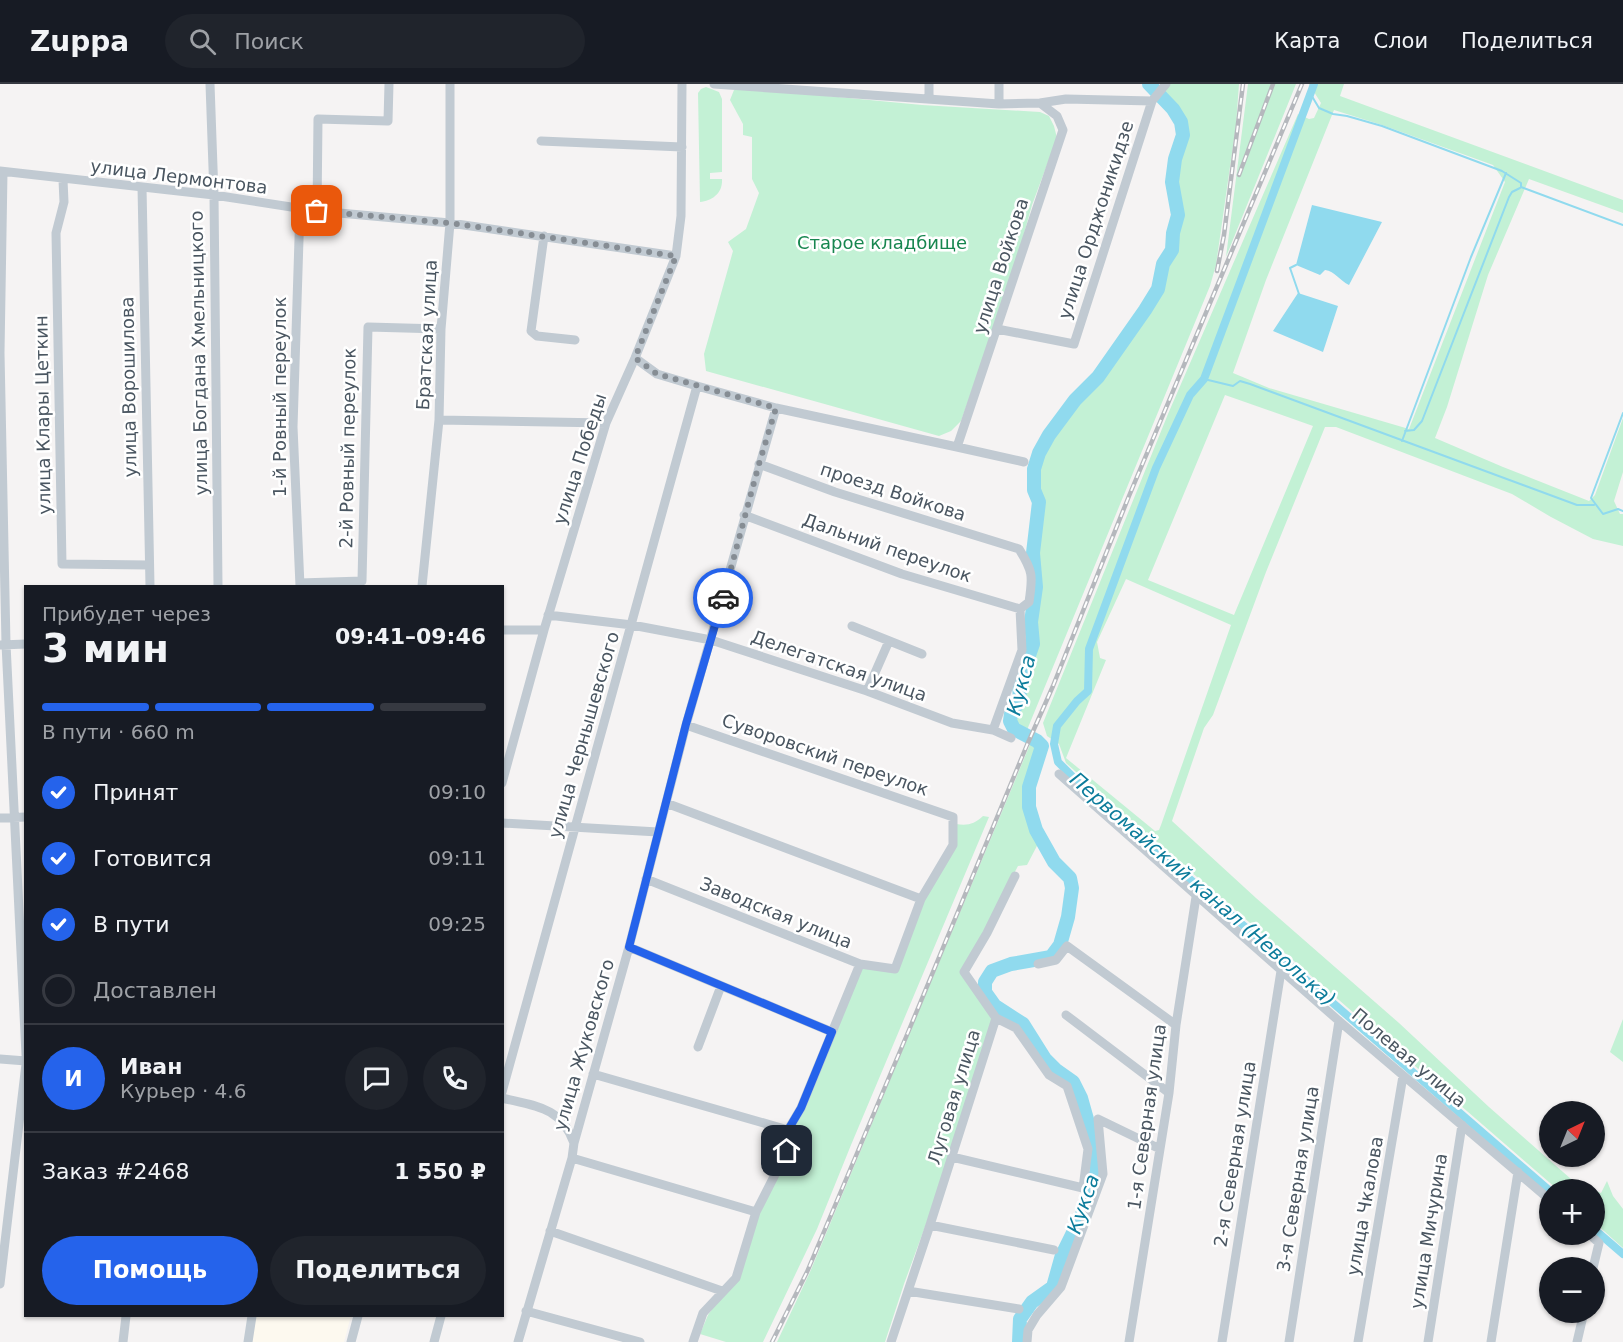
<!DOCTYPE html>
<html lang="ru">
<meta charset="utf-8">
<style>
:root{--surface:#171b24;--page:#20242c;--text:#f1f3f6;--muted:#9ea1a6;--line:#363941;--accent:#2563eb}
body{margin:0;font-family:"DejaVu Sans",sans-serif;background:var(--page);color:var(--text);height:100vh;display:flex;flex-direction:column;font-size:22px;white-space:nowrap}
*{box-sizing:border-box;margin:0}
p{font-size:20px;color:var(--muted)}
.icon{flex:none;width:33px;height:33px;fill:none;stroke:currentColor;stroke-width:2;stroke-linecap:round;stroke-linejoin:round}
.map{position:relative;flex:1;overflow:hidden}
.drawer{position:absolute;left:24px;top:501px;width:480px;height:732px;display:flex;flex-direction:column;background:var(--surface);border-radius:0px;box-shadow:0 2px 4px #0004}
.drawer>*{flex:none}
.needle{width:39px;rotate:43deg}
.fabs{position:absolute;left:1539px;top:1017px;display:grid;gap:12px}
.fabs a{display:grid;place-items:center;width:66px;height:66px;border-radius:50%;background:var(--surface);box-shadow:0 2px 4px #0004;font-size:30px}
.pin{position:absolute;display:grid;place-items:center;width:51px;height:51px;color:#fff;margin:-26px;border-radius:12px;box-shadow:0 3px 9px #0006}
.courier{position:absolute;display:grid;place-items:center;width:60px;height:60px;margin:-30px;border:4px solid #2563eb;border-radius:50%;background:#fff;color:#222;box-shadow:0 2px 8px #0007}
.summary em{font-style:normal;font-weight:700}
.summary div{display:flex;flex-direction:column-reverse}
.summary{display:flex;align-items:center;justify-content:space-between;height:102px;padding:0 18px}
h1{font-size:39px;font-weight:700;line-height:45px}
.bar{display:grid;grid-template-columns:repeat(4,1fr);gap:9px 6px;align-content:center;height:72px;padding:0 18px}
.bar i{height:8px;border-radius:4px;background:var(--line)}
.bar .on{background:var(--accent)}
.bar p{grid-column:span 4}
.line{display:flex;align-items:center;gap:15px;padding:0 18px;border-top:2px solid var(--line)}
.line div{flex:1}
.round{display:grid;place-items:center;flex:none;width:63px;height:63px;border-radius:32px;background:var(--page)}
ol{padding:0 18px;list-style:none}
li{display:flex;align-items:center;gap:18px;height:66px}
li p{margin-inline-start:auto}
li .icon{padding:6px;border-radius:50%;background:var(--accent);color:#fff;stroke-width:4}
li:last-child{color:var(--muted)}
li i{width:33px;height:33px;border:3px solid var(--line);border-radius:50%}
.button{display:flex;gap:12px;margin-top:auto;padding:12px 18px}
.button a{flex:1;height:69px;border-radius:36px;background:var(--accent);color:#fff;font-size:24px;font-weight:700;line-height:69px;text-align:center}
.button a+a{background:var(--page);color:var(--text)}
header{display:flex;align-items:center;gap:36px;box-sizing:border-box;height:84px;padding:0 30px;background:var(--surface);border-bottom:2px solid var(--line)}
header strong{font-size:28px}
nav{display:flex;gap:33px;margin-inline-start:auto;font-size:21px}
.search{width:420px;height:54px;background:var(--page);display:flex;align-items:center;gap:15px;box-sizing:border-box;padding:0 21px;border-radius:33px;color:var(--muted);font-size:22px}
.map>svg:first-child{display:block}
</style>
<header>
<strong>Zuppa</strong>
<div class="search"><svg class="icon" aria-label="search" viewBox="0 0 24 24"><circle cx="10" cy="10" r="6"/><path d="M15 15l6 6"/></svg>Поиск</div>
<nav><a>Карта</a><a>Слои</a><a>Поделиться</a></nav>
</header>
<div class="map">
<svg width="1623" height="1258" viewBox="0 0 1623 1258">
<rect width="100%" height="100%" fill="#f5f3f3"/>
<path fill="#fdf9ef" d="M256,1232h95l-7,26h-92z"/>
<path fill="#c3f1d5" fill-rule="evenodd" d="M1169,0h70l-3,41 -20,140 -6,21 -183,444 -12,-8 -2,-6 9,-15 1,-19 13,-37 -3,-23 7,-36 -3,-10 -1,-24 6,-49 -5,-14 -1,-20 5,-15 10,-18 49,-57 48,-68 12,-21 6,-25 8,-14 1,-17 5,-19 -6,-33 5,-25 7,-12 2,-18 -4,-12 -20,-20z
M1248,0h48l-70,173z
M1309,0h35l-4,12 283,104v13l-94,-34 -41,96 -41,132 -12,31 68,29 86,34 6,-6 28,-77v54l-9,29 6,13h3v32l-30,-7 -42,-22 -39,-23 -176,-67h-11l-59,145 -53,143 -9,13 -32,93 84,77 143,125 90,84 82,72 23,11 -37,-1 -472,-409 -19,-17 -7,-19 -12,-8 -4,-13 125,-309 130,-300 11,5 5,-1 7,-15zM1334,26l48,15 111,40 12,17 -96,247 -140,-41 -36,-15 33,-93zM1225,311l88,31 -79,189 -86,-35zM1126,495l105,46 -70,200 -2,5 -4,1 -89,-73 40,-98 -6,-2 -3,-16z
M706,3l13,5 3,7v73l-12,1v6h12c1,14 -10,22 -22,23l-2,-109 3,-4z
M743,4l179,17 118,7 9,4 5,10 3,12 -25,67 -20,72 -51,144 -10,10 -12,5 -233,-65 -2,-17 29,-103 -5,-9 18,-13 13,-36 -7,-14v-42l-9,-2v-11l-13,-24 4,-10z
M1031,658l8,7 -15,49 5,22 10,22 -12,23 -9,1 -55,104 29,48 -59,187 -29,79 -19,58h-108l33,-70z
M983,732l6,1 -138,328 -34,84 -54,113h-37l-26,-8 8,-19 14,-20 14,-12 23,-69 32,-83 70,-164 35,5 28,-72 29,-48 3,-28c12,2 18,0 27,-8z
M1623,935v43l-13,-10z
M1607,1097l6,15 10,13v39l-28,-25 -1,-33 7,3z"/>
<path fill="#90daee" d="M1312,121l70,17 -33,63c-9,-4 -14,-14 -24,-15l-5,5 -24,-10z
M1298,209l40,13 -15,46 -50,-21z"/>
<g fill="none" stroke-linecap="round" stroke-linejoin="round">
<path stroke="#90daee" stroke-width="2" d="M1310,9l9,15 14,6 14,2 35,10 120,45 19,12v4l102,38
M1296,181l-6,3 9,26
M1204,295l29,7 7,-5 10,3 327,121h17
M1623,329l-32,85 12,16 15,-5 5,2
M1405,347l9,-1 8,-9 87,-224 3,-5 8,-4
M1402,357l69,-184 35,-84"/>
<path stroke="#90daee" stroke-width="8" d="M1314,0l-110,295 -14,16 -34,73 -67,181 -1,42 -11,10 -20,25 -3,18 4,18 22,22 470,407
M1594,1145l29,25"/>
<path stroke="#90daee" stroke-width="14" d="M1019,1258l1,-23 12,-17 21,-15 9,-32 26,-53 9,-33 -5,-32 -11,-39 -8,-16 -17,-12 -11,-11 -22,-35 -28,-18 -10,-14v-10l7,-11 19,-7 40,-7 9,-12 8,-28 4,-29 -2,-10 -16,-16 -18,-32 -7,-23v-20l13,-41 -5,-5 -23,-12 -4,-8 1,-7 9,-14 -1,-16 14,-40 -2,-22 5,-35 -3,-34 6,-51 -5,-12v-21l5,-16 10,-18 26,-35 23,-23 47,-67 13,-21 5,-25 9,-14 1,-17 5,-18 -6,-33 3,-23 8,-24 -2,-13 -8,-13 -24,-25"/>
<path stroke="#c1cad2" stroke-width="9" d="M210,0l4,111 4,391
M714,0l285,20 41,-1 26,-4 86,2
M929,15v-15
M999,20v-20
M541,57l141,6
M0,87l214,24 103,16 133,12 226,33
M3,88l-3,181 6,291 20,411
M63,96l1,22 -8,31 6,331 87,1
M142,103l8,399
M300,124l-7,219 7,159
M317,127l1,-92 70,2 1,-37
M544,152l-13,95 6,5 38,4
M997,245l77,15 78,-243 14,-17
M635,274l22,16 40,12 79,22 181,39 106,-317 -6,-14 -17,-13
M439,336l167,3
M957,363l67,15
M759,380l76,28 184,57c14,22 14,27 10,53l-9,7 2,41 -29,80
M744,431l158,59 118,35
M300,499l62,-2 6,-254 73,2
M422,502l17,-166 2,-91 9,-106v-139
M548,531l84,10 79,15 156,51 85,32 41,7 18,8
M852,542l70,28
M502,546h42
M1,561l25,-1
M867,607l22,-50
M1059,690l280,247 211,179
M502,699l42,-153 62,-207 29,-65 41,-102 5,-40 1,-132
M666,719l255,96
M0,734l26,-1
M502,739l156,9
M646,795l214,85 35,5 26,-70 32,-54v-28l-267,-92
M629,863l203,85
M1038,880l18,-4 11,-14 109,79
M1066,931l103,78
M698,963l23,-61
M0,975l26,2
M593,990l195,56
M502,1008l195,-706
M502,1014c34,8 59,9 72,45
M1098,1035l62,30
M952,1073l131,31 5,-39 -21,-63 -18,-11 -33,-47 -20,-10
M572,1074l184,54
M930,1141l124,25
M550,1147l172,60
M1589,1150l10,9 -6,25
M0,1200l26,-220
M908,1207l111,18
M526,1227l114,31
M123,1258l3,-26
M248,1258l4,-26
M351,1258l7,-26
M434,1258l7,-26
M518,1258l54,-184 2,-15 55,-196 57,-222 90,-317
M693,1258l10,-29 33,-35 20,-66 31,-61 1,-21 13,-22 59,-144
M891,1258l39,-117 66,-207 -32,-46 23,-39 28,-57
M1027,1258l1,-12 9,-15 24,-28 42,-113 -5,-55
M1129,1258l40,-249 7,-68 20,-128
M1222,1258l59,-371
M1289,1258l50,-321
M1358,1258l45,-266
M1428,1258l34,-217
M1491,1258l27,-170
M1577,1258l7,-30"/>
<g stroke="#b5b8bd" stroke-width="4.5">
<path id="rail" d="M1239,91l34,-91
M1217,187l7,-36 19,-151
M772,1258l35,-70 102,-242 118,-285 26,-59 76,-190 173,-412"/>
</g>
<use href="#rail" stroke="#fff" stroke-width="2" stroke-dasharray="7" stroke-linecap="butt"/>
</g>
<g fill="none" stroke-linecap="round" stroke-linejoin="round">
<path stroke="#868d94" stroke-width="6" stroke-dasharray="0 10.8" d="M317,127l133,12 226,33 -41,102 22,16 119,34 -17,56 -36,134"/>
<path stroke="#2563eb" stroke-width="8" d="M723,514l-37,126 -57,223 203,85 -31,76 -13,22 -1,21"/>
</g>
<g text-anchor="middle" stroke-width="5" stroke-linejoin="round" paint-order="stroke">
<g font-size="18" fill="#4a5661" stroke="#fff">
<text transform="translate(179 93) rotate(7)" y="6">улица Лермонтова</text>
<text transform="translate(1096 136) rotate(-72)" y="6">улица Орджоникидзе</text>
<text transform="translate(1001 182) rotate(-72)" y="6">улица Войкова</text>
<text transform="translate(427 251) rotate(-87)" y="6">Братская улица</text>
<text transform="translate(199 269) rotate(-91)" y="6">улица Богдана Хмельницкого</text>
<text transform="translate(129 303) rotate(-91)" y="6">улица Ворошилова</text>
<text transform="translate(280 313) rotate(-90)" y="6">1-й Ровный переулок</text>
<text transform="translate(43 331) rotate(-91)" y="6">улица Клары Цеткин</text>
<text transform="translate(348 364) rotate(-89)" y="6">2-й Ровный переулок</text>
<text transform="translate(580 375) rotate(-72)" y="6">улица Победы</text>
<text transform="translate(893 408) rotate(18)" y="6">проезд Войкова</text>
<text transform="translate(887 464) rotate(19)" y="6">Дальний переулок</text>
<text transform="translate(839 582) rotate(19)" y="6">Делегатская улица</text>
<text transform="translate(584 651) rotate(-74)" y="6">улица Чернышевского</text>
<text transform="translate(825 671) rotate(19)" y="6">Суворовский переулок</text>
<text transform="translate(776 829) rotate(22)" y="6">Заводская улица</text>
<text transform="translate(584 961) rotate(-74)" y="6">улица Жуковского</text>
<text transform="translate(1409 974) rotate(40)" y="6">Полевая улица</text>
<text transform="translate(954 1013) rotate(-73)" y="6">Луговая улица</text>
<text transform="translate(1147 1033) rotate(-82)" y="6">1-я Северная улица</text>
<text transform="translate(1235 1070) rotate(-81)" y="6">2-я Северная улица</text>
<text transform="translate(1298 1095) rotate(-81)" y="6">3-я Северная улица</text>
<text transform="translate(1365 1122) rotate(-80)" y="6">улица Чкалова</text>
<text transform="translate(1429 1147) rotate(-81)" y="6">улица Мичурина</text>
</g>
<g font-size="18" fill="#17864f" stroke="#fff">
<text x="882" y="165">Старое кладбище</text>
</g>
<g font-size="20" font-style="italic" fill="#0c7c9b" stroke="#fff">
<text transform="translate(1021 601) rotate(-75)" y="7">Кукса</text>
<text transform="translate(1203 805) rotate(41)" y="7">Первомайский канал (Неволька)</text>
<text transform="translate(1083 1120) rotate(-71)" y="7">Кукса</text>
</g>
</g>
</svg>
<div class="fabs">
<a><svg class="needle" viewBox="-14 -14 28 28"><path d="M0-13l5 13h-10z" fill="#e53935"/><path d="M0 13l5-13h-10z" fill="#9ea1a6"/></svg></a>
<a>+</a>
<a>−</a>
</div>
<div class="pin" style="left:317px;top:127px;background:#ea580c"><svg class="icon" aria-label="bag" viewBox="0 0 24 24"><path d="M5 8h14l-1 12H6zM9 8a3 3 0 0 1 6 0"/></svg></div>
<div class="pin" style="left:787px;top:1067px;background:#1f2937"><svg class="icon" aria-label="home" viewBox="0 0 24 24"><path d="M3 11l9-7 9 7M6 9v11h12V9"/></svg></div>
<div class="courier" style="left:723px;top:514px"><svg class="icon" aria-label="car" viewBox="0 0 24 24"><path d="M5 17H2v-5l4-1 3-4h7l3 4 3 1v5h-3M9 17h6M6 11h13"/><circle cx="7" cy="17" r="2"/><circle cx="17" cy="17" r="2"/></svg></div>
<section class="drawer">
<div class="summary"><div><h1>3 мин</h1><p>Прибудет через</p></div><em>09:41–09:46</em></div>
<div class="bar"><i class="on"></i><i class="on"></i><i class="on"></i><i></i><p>В пути · 660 m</p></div>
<ol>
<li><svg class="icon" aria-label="check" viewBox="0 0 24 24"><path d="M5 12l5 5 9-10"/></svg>Принят<p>09:10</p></li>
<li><svg class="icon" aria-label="check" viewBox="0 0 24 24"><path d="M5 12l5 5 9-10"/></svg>Готовится<p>09:11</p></li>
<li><svg class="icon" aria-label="check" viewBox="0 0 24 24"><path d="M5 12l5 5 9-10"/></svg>В пути<p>09:25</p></li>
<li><i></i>Доставлен</li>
</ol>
<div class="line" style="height:108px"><b class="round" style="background:var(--accent);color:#fff">И</b><div><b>Иван</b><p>Курьер · 4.6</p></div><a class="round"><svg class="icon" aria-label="chat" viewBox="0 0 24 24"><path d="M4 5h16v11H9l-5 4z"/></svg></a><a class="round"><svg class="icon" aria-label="phone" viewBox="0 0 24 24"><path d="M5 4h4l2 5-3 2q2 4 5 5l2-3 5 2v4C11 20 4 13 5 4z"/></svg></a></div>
<div class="line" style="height:78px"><div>Заказ #2468</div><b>1 550 ₽</b></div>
<div class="button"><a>Помощь</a><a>Поделиться</a></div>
</section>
</div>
